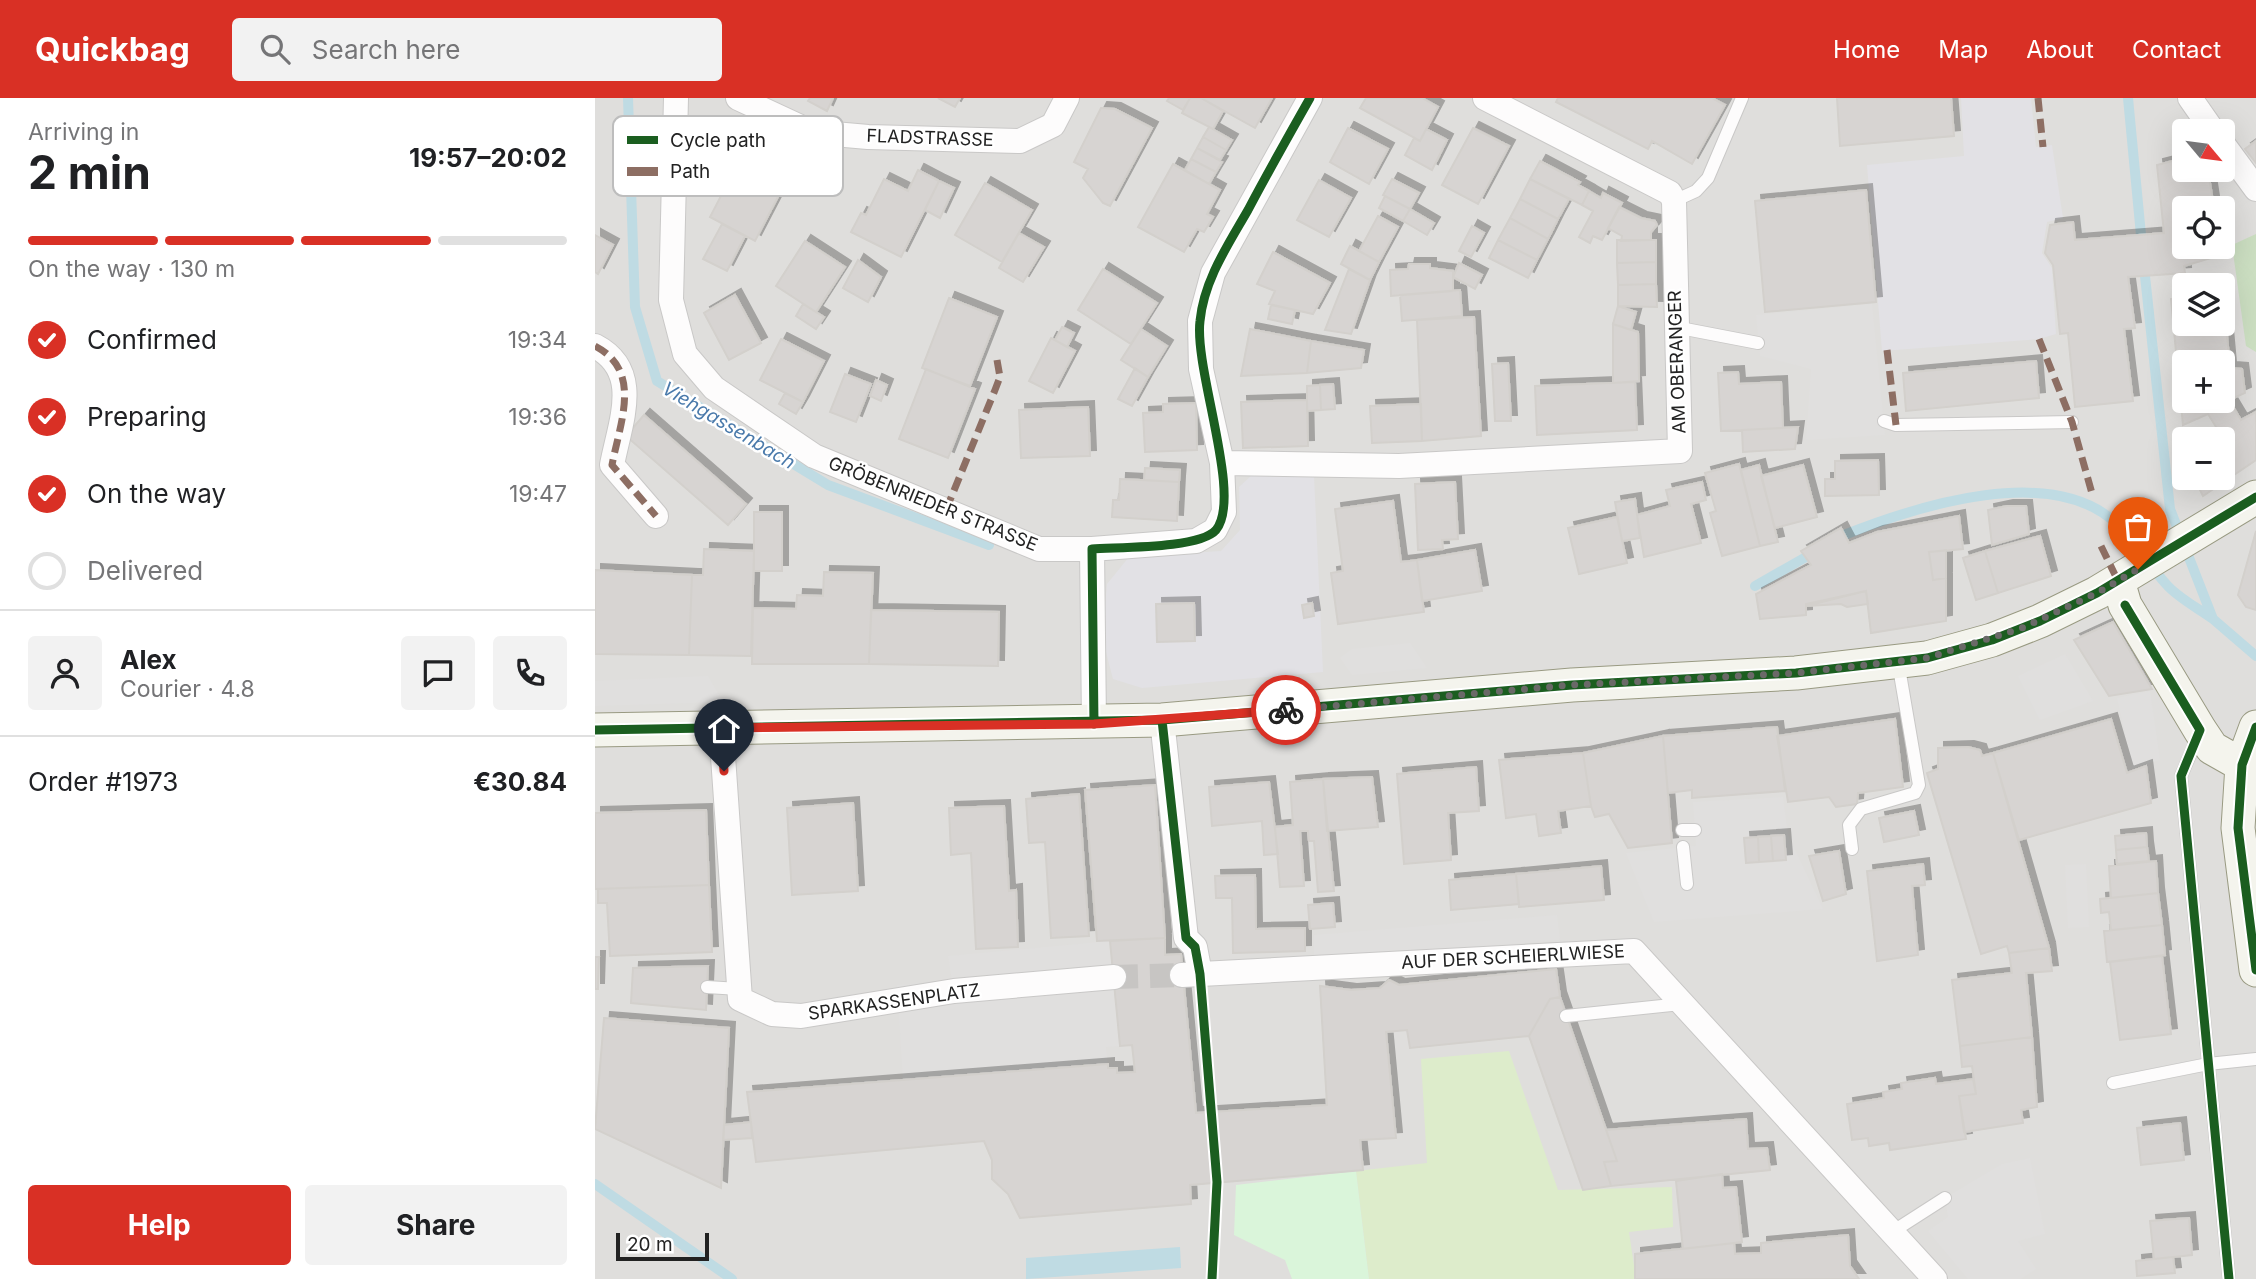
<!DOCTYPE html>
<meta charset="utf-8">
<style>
:root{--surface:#fff;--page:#f2f2f2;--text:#202124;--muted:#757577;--line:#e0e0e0;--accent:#d93025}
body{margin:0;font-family:Inter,sans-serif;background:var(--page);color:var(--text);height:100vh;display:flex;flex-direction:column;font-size:26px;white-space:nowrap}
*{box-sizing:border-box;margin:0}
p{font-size:23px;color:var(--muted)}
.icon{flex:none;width:38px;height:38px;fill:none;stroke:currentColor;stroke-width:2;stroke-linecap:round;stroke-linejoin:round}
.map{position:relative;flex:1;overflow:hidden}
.details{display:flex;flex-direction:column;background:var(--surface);width:595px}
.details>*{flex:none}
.needle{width:46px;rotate:119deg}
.buttons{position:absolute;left:1577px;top:21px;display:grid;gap:14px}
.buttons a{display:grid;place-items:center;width:63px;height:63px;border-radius:7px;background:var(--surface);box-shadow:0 7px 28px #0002;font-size:35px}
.scale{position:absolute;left:21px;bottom:18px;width:93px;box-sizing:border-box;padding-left:7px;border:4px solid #222;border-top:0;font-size:19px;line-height:24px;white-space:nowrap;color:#222;-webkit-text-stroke:5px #fff;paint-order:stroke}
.pin{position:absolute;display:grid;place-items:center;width:60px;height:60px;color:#fff;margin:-72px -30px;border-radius:50% 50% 50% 0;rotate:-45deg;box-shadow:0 0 7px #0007}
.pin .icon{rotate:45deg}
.courier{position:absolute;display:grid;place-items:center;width:70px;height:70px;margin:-35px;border:5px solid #d93025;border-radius:50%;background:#fff;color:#222;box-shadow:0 2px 9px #0007}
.summary em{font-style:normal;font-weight:700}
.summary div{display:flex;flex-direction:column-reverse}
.summary{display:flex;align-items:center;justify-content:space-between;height:119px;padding:0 28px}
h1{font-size:46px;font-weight:700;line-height:52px}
.bar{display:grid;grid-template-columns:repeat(4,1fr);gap:10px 7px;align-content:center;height:84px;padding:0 28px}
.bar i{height:9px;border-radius:5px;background:var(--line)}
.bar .selected{background:var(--accent)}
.bar p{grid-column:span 4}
.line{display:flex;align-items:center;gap:18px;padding:0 28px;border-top:2px solid var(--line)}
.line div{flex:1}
.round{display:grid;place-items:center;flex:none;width:74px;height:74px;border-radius:7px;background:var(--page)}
ol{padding:0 28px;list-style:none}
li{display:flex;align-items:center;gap:21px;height:77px}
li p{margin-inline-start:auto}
li .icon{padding:7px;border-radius:50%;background:var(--accent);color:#fff;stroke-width:4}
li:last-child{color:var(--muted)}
li i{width:38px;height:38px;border:4px solid var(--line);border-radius:50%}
.button{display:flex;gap:14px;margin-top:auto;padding:14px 28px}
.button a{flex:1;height:80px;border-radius:7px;background:var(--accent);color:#fff;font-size:28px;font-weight:700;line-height:80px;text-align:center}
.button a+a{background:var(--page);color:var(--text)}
header{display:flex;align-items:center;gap:42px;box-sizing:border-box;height:98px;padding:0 35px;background:var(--accent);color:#fff}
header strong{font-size:33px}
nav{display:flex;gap:38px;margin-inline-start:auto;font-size:24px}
.search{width:490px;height:63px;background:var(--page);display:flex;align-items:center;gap:18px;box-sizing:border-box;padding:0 24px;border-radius:7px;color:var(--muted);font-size:26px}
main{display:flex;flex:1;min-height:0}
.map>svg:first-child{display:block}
</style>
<header>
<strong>Quickbag</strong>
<div class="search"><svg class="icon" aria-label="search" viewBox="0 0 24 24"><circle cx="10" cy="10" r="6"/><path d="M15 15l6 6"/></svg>Search here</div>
<nav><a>Home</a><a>Map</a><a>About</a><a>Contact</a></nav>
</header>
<main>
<section class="details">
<div class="summary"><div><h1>2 min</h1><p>Arriving in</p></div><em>19:57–20:02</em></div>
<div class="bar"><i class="selected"></i><i class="selected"></i><i class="selected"></i><i></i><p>On the way · 130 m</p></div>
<ol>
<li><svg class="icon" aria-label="check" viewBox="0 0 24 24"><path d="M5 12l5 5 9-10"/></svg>Confirmed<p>19:34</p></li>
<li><svg class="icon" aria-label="check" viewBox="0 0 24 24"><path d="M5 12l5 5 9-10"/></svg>Preparing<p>19:36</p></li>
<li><svg class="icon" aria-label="check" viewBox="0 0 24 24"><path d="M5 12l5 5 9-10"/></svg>On the way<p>19:47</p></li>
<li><i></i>Delivered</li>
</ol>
<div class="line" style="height:126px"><a class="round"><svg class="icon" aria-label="person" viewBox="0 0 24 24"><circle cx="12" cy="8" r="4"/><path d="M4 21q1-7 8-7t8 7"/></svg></a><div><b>Alex</b><p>Courier · 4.8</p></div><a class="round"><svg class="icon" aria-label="chat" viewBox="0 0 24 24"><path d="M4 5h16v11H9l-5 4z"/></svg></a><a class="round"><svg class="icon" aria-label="phone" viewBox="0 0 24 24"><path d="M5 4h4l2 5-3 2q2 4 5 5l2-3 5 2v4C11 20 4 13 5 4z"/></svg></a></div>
<div class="line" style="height:91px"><div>Order #1973</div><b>€30.84</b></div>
<div class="button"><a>Help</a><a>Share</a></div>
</section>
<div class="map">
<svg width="1661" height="1181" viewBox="0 0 1661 1181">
<defs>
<filter id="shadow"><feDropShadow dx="6" dy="-6" stdDeviation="0" flood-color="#0004"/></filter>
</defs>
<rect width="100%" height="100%" fill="#f0eeeb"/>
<path fill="#dfdedc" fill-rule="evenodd" d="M0,0h1661v1181h-1661zM1589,33h39v39h-39zM1589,110h39v39h-39zM1589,187h39v39h-39zM1589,264h39v39h-39zM1589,341h39v39h-39z"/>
<path fill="#ddeccb" d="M914,953l49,139 114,-3 1,40 -44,5 7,47h-267l-13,-108 71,-8 -6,-104z"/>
<path fill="#cbdec1" d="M1661,136v118l-10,-6 -14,-101z"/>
<path fill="#daf5da" d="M761,1073l13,108h-77l-7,-19 -51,-25 2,-50z"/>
<path fill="#e0dfde" d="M1277,206l13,131 -79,5 5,-71 -51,-13 -4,-41z
M815,545l17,25 -75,7 -12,-17 12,-9z
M1470,556l28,47 -53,19 -22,-44z
M113,578l15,26 -128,4v-25z
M1555,593l10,69 -27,8 -16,-70z
M1188,699l5,38 35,74 -169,13 -28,-69 70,-7 -3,-44z
M1491,766l3,63 -21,1 -3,-63z
M962,817l3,25 -246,20v-25z
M515,843l10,105 -14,1 2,17 -205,16 -6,-95 55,-4 -4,-25z
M1435,1060l15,76 -27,7 18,28 -15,10h-53l-40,-48 20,-14 -3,-19 57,-34z"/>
<path fill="#e2e1e5" d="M1366,0h70l5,49 16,-2 11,73 -16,4 -5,31 10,15 4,66 -17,5 -157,12 -15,-186 97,-9z
M656,378h63l9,196 -181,16 -29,-9 -11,-42 5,-53 22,-27 92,-6 19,-21 -1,-43z"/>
<path fill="#bfdbe3" d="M585,1149l1,21 -155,11v-21z"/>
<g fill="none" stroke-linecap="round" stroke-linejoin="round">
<path stroke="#bfdbe3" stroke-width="10" d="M33,0l7,209 22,74 171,104 161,60
M1533,0l13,137
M1550,178l25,233 43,110 43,37
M1249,437c73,-29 211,-74 275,-9 17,17 30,39 47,58 12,14 32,24 47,35
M1160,488l51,-29
M0,1086l137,95"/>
</g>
<path fill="#d7d4d2" stroke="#d3d0cc" stroke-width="2" fill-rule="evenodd" filter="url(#shadow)" d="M215,0h23l-6,13 -19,-10z
M343,0h22l-5,9z
M574,0h21l-7,12 -16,-9z
M595,0h11l22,13 -10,18 -31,-16z
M606,0h71l-17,30z
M771,0h56l16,9 -18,34 -60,-33z
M963,0h154l13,7 -33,59 -40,-23 -4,8 -92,-47z
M1242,0h114l3,38 -114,10z
M506,10l14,1 37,19 -42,78 -7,-3 -20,-25 5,-9 -14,-7z
M614,29l23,13 -6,10 -23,-13z
M753,30l40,21 -19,35 -39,-22z
M878,30l36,18 -31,58 -36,-19z
M831,31l21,11 -15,30 -27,-15 9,-17 6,3z
M608,39l23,13 -6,10 -23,-12z
M155,42l45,24 -40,77 -45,-24z
M1661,43v22l-11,-14z
M602,50l25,14 -6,10 -25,-13z
M1589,60v12h24l6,38h-30v39h36l1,8 -37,11 1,7 -57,4 7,51 -11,1 9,72 -58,6 -7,-74 -8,1 -7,-69 -8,-12 5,-28 23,-3 2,18 89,-7 -7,-68z
M596,61l25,13 -7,12 -24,-14z
M945,63l40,21 -2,3 11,6 -7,14 -52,-26z
M578,66l47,26 -13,24 6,3 -9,15 -7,-3 -13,23 -46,-25z
M323,72l21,11 -38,76 -50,-25 10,-19 5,2 18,-36 24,12z
M797,81l27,14 -9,16 -27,-14z
M935,81l39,20 -11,20 -38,-20z
M724,82l32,18 -22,39 -32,-17z
M344,83l15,7 -14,30 -15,-8z
M390,85l47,27 -30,52 -47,-27z
M1271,92l10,112 -111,10 -10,-111z
M994,93l12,7 2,-5 19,10 -20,37 -9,-4 -3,7 -11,-6 14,-26 -11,-6z
M790,98l25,13 -7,12 -24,-13z
M925,101l38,20 -10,20 -38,-21z
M1024,109l22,11 14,3 2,4 -6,7v8l-30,1 1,-5 -14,-8z
M815,111l24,14 -7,12 -24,-14z
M783,118l20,11 -19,35 -20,-11z
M915,120l38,21 -11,21 -39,-20z
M127,126l23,12 -18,35 -24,-12z
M877,128l12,7 -13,24 -12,-6z
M424,135l25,14 -21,35 -24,-14z
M0,137l18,10 -15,29 -3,-2z
M903,142l39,20 -9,18 -39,-20z
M1022,142h39v22l-39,1z
M210,143l40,26 -29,45 -40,-26z
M755,148l29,16 -9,18 -29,-16z
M678,154l57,31 -17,31 -44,-10 6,-13 -18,-7z
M263,162l23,17 -13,25 -25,-14z
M1061,164v22l-38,1 -1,-22z
M864,165l23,12 -7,14 -22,-12z
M814,166h21v4l23,3v20l-62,5 -1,-26 18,-1z
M508,171l54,34 -26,41 -53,-34z
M754,171l21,11 -19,54 -26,-4z
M1627,185v2h-38z
M1061,186l1,23 -39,-1v-21z
M1589,187v39h39v-33l7,77 12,1 3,24 -16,7 12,20 15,-8v48l-53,36 -9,-18h29v-39h-8l6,-4 -13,-21 -25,11 -12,-126h6v-13zM1589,264h39v39h-39z
M865,192l2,26 -60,5 -2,-26z
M140,197l26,48 -32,17 -25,-47z
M354,200l48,19 -27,69 -48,-18z
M208,206l21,13 -8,12 -20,-13z
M676,207l24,5 -3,14 -24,-5z
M1023,208l18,6 -5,18 -18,-6z
M879,219l7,119 -59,5 -5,-121z
M1018,226l25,8 1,49 -26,2z
M467,229l12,6 -7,14 -12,-7z
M546,231l26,17 -19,31 -27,-17z
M655,231l61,12 -4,32 -66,3z
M456,240l24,13 -22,42 -24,-12z
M186,241l43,22 -21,41 -43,-22z
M716,243l53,9 -3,18 -54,5z
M1441,263l3,37 -133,13 -3,-38z
M913,265l3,58h-16l-3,-57z
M540,270l13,9 -16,29 -14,-7z
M331,271l49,20 -27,69 -49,-19z
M1143,274l1,12 42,-2 2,46 -62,3 -3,-58z
M250,276l26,10 -15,38 -26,-10z
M281,282l11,5 -6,16 -11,-5z
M1040,284l2,48 -100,5 -2,-49z
M738,286l2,25 -14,1 -1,-25z
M725,287l1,25 -14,1v-25z
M190,295l18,9 -7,12 -17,-10z
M712,302l1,46 -65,2 -2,-46z
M601,305l1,47 -52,2 -2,-39 20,-1v-8z
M826,306l1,37 -50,2 -2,-37z
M493,309l2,49 -69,2 -2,-48z
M49,317l102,89 -18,21 -102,-89z
M1203,329l-3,22 -52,3 -1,-22z
M1283,362l1,35 -54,1v-17h10v-18z
M1144,366l21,82 -38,10 -12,-43 6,-2 -11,-38z
M1164,367l19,77 -18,4 -19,-76z
M1208,367l14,52 -42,11 -14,-52z
M550,370l35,2 -1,12 -35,-2z
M525,381l59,3 -2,39 -65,-4 1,-17h6z
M860,384l3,57 -16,1 1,9 -25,1 -3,-66z
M1107,384l4,18 -15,4 10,39 -57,14 -7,-42 33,-9 -4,-16z
M1040,401l5,39 -18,3 -7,-39z
M798,403l8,61 16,-2 7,52 -86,12 -7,-51 12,-2 -8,-62z
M1412,408h19l3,28 -37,11 -4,-35z
M159,414h28v59h-28z
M1364,418l4,33 -34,3 4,28 13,-2v43l-75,12 -5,-42 -60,13v11l-46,4 -4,-25 55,-29 -10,-14 40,-23 8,15 28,-11z
M1022,419l10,46 -48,11 -11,-46z
M1661,433v79l-10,-3 -8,-12z
M1445,438l11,40 -53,17 -13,-42z
M109,451l50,2 -3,105 -62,-1 3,-80h11z
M880,452l7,41 -60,10 -5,-41z
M1351,452v28l-13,2 -4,-28z
M1390,453l13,42 -22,7 -13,-42z
M0,472l97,5 -3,80 -94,-1z
M229,474l49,1 -4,91h-117l1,-56 43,1 1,-14 26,1z
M1271,493l2,13 -21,3 -6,-3 -35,2z
M599,505l1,38 -38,1 -1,-38z
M717,505l2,13 -10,2 -2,-13z
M276,512l128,2 -1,54 -129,-2z
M1518,524l39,67 -43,7 -35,-56z
M1300,621l8,68 -45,6 -1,11 -21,3 -7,-10 -41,5 -11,-66z
M1516,621l16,54 19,-7 5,37 -132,37 -26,-87z
M1182,629l8,64 -93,7v-8l-24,3 -5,-57z
M1068,638l9,107 -44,5 -19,-34 -14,3 -4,-11 -8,-53z
M1373,649l12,3 2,6 11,-3 56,195 -40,5 -2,-7 -26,8 -54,-181 11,-4v-21z
M988,655l8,53 -33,5 3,22 -22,3 -3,-22 -30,4 -7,-58z
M881,669l3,44 -31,2 3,47 -47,4 -7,-90z
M777,679l6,50 -51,4 -4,-52z
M728,681l11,112 -16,1 -4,-51h-5l-1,-10h-8l4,55 -24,1 -5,-60 18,-2 -3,-43z
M674,684l9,72 -14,1 -2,-34 -50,5 -3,-39z
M560,687l10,153 -68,3 -12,-151z
M484,696l10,142 -38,2 -6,-96 -16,1 -3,-44z
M258,705l5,88 -66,4 -5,-87z
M409,708l5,85 7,-1 2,57 -42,2 -5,-96 -20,2 -2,-47z
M111,712l3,75 -114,4v-76z
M1319,713l5,24 -35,7 -5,-24z
M1551,735l1,14 -31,3 -1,-14z
M1189,737l2,25 -13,1 -2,-25z
M1176,738l2,25 -14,1 -1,-25z
M1163,739l1,25 -13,1 -2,-25z
M1552,749l2,14 -32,3 -1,-14z
M1244,753l7,43 -23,7 -14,-45z
M1561,763l2,32 -47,5 -2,-32z
M1328,766l2,21 -13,1 6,69 -41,6 -10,-90z
M1006,768l3,34 -85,7 -3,-33z
M921,776l3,30 -68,6 -2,-30z
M660,777l1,54 49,-1v23l-72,2 -1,-55h-16l-1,-22z
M114,787l3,67 -102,4 -3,-53h-9v-14z
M1563,795l4,32 -51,5 -2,-18 -8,1 -1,-14z
M738,805l2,24 -25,2 -2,-24z
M1567,827l3,30 -58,7 -3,-31z
M570,840v17l16,-1 15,159 131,-8 -7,-119 31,4 29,-2 9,-8 10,5 157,-16 4,28 -10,2 -21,37 -119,12 -3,-18 -21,2 10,106 -36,2 3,30 -173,15 1,19 -171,14 -12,-24 -16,-15v-19l-8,-19 -228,21 -9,-70 361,-28v4h9v5l18,-1 -3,-27 -12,1 -10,-105z
M1454,850l3,23 -26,2 6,64 -72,9 -8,-66 60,-7 -3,-20z
M1567,858l9,78 -51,6 -10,-78z
M0,859h4l-1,32h-3z
M113,868l-2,44 -75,-7 2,-35z
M965,899l57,164 -13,1 7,24 -28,4 -54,-154 21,-37z
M9,920l125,10 -8,160 -126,-59z
M1437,939l5,70 -16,3 2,13 -59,9 -5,-36 17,-2 -4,-28 -10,1 -2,-21z
M1340,980l1,6 37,-5 3,15 -17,2 7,43 -76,11 -1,-7 -20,3 -1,-8 -16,2 -5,-36 37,-6 -1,-6 19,-3 -1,-6z
M1151,1021l2,30 19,-1 3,22 -159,16 -7,-24 13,-1 -11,-31z
M156,1024l1,16 -29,2 1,-15z
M1585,1025l4,37 -43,5 -4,-37z
M1127,1076l1,14 13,-1 6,55 -59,7 -7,-68z
M1594,1120l3,37 -38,4 -4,-38z
M1253,1137l2,31 9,13h-224v-25l99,-11 1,11 26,-1v-10z
M1578,1159l2,16 -38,3 -1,-15z"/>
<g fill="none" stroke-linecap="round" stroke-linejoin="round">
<path stroke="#c7c5c3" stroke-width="24" stroke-dasharray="24 12" stroke-linecap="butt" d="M519,879l68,-2"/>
<g stroke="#c9c8c7" stroke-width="14">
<path id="lane" d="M1079,103l22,-10 12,-13 34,-80
M1080,229l83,16
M1289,323l12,4 176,-3
M1604,636l-18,42 48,503
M1087,732h13
M1088,749l4,37
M1257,751l-3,-24 12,-16 54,-16 4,-8 -21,-123
M112,889l32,2
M971,918l115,-12
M1518,985l95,-19 48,-5
M1297,1134l53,-34"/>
</g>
<g stroke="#c9c8c7" stroke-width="26">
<path id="street" d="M81,0l-5,202 14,54 29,34 100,68 225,93h53l104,-8 19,-11 9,-18 -2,-49 -21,-94 -1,-48 13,-48 97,-175
M143,0l73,34 57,5 152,4 33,-16 14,-27
M1595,0l23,33
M1628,46l33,45
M0,248c48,25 25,76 17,119l44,51
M627,365l177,3 281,-15 -6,-250 -4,-8 -185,-95
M497,451l2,175
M567,622l24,218 9,9 5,27
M126,630l19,271 32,15 29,2 153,-25 160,-14
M587,877l452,-24 301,328"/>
</g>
<g stroke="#999a82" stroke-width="35">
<path id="secondary" d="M1523,483l7,24 75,125 12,18 30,17
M1661,629l-14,38 -4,63 18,142
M0,632l567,-10 410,-35 224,-12 131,-15 65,-18 48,-19 57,-28 159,-96"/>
</g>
<use href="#lane" stroke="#fdfcfc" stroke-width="12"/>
<use href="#street" stroke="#fdfcfc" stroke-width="24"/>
<use href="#secondary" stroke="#f4f4ed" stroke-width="33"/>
<path stroke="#8d6e63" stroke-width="7" stroke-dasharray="14 7" stroke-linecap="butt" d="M1443,0l5,49
M1444,241l33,83 21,75
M0,248c48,25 25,76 17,119l44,51
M1292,252l9,75
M351,412l49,-120 5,-13 -3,-17
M1506,448l17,35"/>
<g stroke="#fff" stroke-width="13">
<path id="cycleway" d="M1530,507l75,125 -19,46 48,503
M567,622l24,218 9,9 5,27 17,208 -5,97
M499,626l-2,-175c27,-2 107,0 124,-19 27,-33 -22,-160 -16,-209 4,-41 28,-76 48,-111 20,-38 41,-75 62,-112
M1661,629l-14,38 -4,63 18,142
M0,632l567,-10 410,-35 224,-12 131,-15 65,-18 48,-19 57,-28 159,-96"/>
</g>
<use href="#cycleway" stroke="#1b5e20" stroke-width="9"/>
</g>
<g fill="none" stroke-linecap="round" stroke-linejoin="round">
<path stroke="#6a6968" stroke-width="7" stroke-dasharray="0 12.6" d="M691,612l286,-25 224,-12 131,-15 95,-30 75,-35 41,-24"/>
<path stroke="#d93025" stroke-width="9" d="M129,673l-3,-43 373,-4 192,-14"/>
</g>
<g text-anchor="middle" stroke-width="5" stroke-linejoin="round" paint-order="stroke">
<g font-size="18" fill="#222" stroke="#fff">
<text transform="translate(335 40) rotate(2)" y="6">FLADSTRASSE</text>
<text transform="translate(1082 264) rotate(-92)" y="6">AM OBERANGER</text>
<text transform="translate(338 406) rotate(22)" y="6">GRÖBENRIEDER STRASSE</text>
<text transform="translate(918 859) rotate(-3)" y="6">AUF DER SCHEIERLWIESE</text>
<text transform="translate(299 904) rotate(-8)" y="6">SPARKASSENPLATZ</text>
</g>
<g font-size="19" font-style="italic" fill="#4a7aab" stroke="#fff">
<text transform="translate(134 327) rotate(31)" y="7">Viehgassenbach</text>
</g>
</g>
<rect x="18" y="18" width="230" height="80" rx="10" fill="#fff" stroke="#bdbdbd" stroke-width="2"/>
<rect x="32" y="38" width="31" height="8" fill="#1b5e20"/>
<rect x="32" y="69" width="31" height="9" fill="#8d6e63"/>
<g font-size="19" fill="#222">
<text x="75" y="49">Cycle path</text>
<text x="75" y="80">Path</text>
</g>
</svg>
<div class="buttons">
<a><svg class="needle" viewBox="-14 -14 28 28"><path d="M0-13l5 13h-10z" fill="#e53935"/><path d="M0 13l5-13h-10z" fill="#757577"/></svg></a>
<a><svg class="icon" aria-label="locate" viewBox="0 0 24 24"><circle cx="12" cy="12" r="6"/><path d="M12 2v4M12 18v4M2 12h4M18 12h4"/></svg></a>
<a><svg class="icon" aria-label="layers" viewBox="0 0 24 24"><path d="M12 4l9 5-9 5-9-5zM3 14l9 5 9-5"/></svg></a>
<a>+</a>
<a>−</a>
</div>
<div class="scale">20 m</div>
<div class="pin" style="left:1543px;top:471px;background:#ea580c"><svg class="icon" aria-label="bag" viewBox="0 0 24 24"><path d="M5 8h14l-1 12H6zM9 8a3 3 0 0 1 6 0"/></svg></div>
<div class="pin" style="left:129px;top:673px;background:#1f2937"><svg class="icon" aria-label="home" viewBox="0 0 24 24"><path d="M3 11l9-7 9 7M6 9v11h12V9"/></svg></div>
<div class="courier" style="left:691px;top:612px"><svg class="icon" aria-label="bike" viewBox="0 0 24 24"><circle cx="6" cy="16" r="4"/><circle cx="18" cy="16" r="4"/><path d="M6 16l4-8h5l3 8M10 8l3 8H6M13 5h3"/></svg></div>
</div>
</main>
